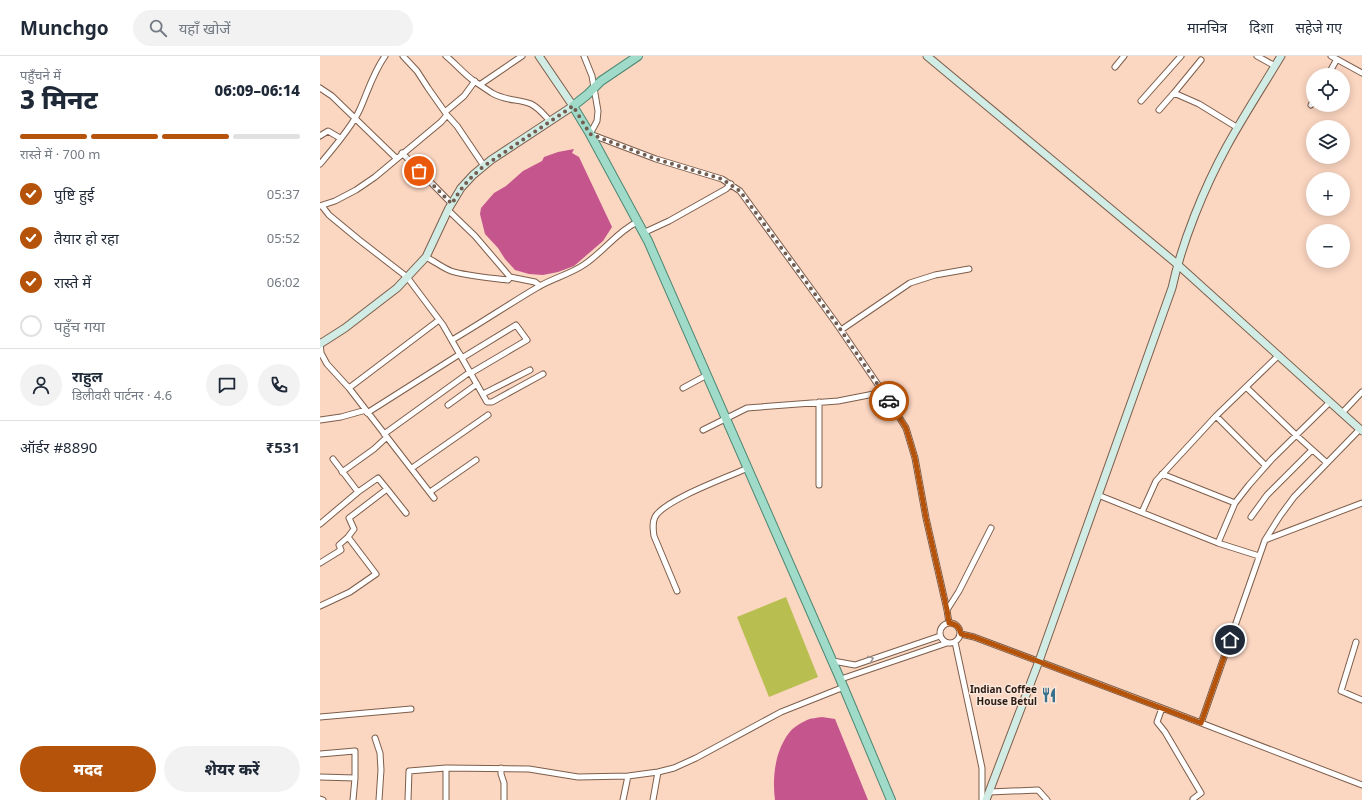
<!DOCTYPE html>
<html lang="hi">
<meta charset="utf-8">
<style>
:root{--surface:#fff;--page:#f2f2f3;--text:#1f2937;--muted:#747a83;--line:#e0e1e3;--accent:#b45309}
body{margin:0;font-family:"Noto Sans","Noto Sans Devanagari",sans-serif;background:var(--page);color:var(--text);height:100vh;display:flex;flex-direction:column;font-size:15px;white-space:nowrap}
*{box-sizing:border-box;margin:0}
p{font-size:13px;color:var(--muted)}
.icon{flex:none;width:22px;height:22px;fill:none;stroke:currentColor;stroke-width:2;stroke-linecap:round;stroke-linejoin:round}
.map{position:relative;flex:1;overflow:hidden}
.details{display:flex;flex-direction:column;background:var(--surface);width:320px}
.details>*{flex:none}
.tools{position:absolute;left:986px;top:12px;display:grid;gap:8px}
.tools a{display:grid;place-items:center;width:44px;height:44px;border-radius:50%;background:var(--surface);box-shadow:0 2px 10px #0003;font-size:20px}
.pin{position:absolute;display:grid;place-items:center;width:34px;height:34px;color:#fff;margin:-17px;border:2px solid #fff;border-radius:50%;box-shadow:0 1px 4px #0007}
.courier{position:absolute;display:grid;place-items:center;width:40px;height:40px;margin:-20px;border:3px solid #b45309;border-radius:50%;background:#fff;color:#222;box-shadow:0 1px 5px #0007}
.summary em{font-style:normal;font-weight:800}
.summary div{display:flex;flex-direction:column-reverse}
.summary{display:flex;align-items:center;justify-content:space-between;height:68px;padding:0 20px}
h1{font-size:26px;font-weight:800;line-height:30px}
.bar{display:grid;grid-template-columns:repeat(4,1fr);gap:6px 4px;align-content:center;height:48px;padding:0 20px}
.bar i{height:5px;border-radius:3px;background:var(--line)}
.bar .active{background:var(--accent)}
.bar p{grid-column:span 4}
.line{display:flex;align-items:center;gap:10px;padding:0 20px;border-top:1px solid var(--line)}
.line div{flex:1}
.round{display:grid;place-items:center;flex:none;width:42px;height:42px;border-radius:21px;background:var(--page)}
ol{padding:0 20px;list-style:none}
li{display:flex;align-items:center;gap:12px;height:44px}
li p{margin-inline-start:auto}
li .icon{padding:4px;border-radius:50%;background:var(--accent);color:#fff;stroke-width:4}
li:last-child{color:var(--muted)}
li i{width:22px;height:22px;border:2px solid var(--line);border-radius:50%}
.primary-button{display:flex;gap:8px;margin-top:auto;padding:8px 20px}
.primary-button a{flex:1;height:46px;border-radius:24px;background:var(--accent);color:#fff;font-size:16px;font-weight:800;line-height:46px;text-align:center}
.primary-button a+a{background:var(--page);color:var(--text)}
header{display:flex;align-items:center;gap:24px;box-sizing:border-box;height:56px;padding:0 20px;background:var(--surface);border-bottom:1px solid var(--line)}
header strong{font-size:19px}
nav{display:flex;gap:22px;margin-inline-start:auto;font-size:14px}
.search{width:280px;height:36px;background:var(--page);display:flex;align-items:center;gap:10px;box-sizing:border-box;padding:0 14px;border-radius:22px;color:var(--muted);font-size:15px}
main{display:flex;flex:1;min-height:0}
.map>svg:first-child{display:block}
</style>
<header>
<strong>Munchgo</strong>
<div class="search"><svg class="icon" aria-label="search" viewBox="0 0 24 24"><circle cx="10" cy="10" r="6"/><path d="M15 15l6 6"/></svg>यहाँ खोजें</div>
<nav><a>मानचित्र</a><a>दिशा</a><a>सहेजे गए</a></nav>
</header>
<main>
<section class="details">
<div class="summary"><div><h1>3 मिनट</h1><p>पहुँचने में</p></div><em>06:09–06:14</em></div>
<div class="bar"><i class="active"></i><i class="active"></i><i class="active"></i><i></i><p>रास्ते में · 700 m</p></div>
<ol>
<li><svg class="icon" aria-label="check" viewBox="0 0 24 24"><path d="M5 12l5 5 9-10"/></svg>पुष्टि हुई<p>05:37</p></li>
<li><svg class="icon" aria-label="check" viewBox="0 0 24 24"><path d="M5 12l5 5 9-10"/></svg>तैयार हो रहा<p>05:52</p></li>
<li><svg class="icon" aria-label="check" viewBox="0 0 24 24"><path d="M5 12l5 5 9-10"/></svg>रास्ते में<p>06:02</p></li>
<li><i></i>पहुँच गया</li>
</ol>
<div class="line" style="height:72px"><a class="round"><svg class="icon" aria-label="person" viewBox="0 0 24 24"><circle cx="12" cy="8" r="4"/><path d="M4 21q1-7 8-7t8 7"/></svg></a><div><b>राहुल</b><p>डिलीवरी पार्टनर · 4.6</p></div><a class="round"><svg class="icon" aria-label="chat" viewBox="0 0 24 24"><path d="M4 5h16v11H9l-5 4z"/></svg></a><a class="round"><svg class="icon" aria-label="phone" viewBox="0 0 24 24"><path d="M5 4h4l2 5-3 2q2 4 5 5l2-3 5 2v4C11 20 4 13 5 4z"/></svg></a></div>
<div class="line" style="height:52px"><div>ऑर्डर #8890</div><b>₹531</b></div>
<div class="primary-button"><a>मदद</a><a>शेयर करें</a></div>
</section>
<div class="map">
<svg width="1042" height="744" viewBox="0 0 1042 744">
<rect width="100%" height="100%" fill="#fbd6c1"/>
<path fill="#b9be50" d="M466,541l32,80 -49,20 -32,-80z"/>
<path fill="#c5568d" d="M254,93l-2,4 7,4 33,70 -9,14 -29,25 -16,6 -15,3 -14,-1 -14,-4 -10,-11 -7,-11 -13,-14 -5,-20 1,-6 13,-15 12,-7 17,-15 19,-10 2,-4 14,-5z
M502,661l13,2 33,81h-93c-3,-22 0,-49 14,-67 3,-5 12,-10 18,-13 4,-2 10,-2 15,-3z"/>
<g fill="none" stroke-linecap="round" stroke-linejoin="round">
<g stroke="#7d5e4b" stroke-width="7">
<path id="street" d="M83,0l14,15 11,17 19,27 10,11 27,40
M126,0c10,8 18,18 28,25 6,4 12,8 18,12 13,8 27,6 39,11 8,4 13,11 19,17
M264,0l8,20 6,35 -1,10 -7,13 66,25 66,20 18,12 96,132 49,72 21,33 9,30 11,60 21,92 2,13
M937,0l18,10
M1011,0l31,17
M881,4l-27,33 25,11 39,24
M795,11l9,-11
M1008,19l9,-16
M161,28l41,-28
M0,32l12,8 64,62
M821,45l40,-45
M991,49l2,-4
M839,54l15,-17
M125,56l19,-16 11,-15
M0,80l8,-5 12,7
M82,97l50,51
M0,108c12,-14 33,-39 40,-55 8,-18 13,-36 25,-53
M0,150l15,-5 21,-11 19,-13 66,-55 6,-7
M2,150l7,9 29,24 49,38 36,48 44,77h5l51,-28
M128,154l27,26 35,41 25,5 5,4
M323,177l26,-12 57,-32 5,-5
M106,201c8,4 17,11 25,14 15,5 41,7 57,9l2,-3
M521,274l69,-47 25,-8 34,-6
M132,284c29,-17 57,-36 86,-53 15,-9 33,-13 47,-23 19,-13 32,-32 52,-42
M0,286l1,11 6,11 22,24 85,110
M142,302l54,-33 11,15 -56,33
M926,331l50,48 31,28
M29,332l90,-68
M363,332l24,-13
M163,338l47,-24
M128,349l29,-21
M47,357l93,-59
M1022,357l20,-21
M896,360l50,50
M0,364l21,-3 25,-7
M383,374l44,-22 91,-7 46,-9
M64,378l86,-62
M13,403l25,33
M92,412l76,-53
M22,416l32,-23 13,-12
M842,418l73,29
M499,429v-83
M110,436l46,-32
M778,439l120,48 41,13
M822,456l14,-31 60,-65 63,-61
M931,461l16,-22 45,-45
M0,468l38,-32 20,-14 9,11
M945,484l97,-37
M898,487l17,-40 14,-18 23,-26 58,-57
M0,507l21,-13 -2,-5 9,-8 6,-8 -5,-11 38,-29 19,24
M357,535l-23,-55c-1,-7 -2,-13 1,-19 9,-17 73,-40 93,-49
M0,550l30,-14 26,-18 -28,-37
M627,554l12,-19 32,-63
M620 577a10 10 0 1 1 20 0a10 10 0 1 1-20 0Z
M641,578l13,3 196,74 192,74
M635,586l27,126v32
M1036,586l-15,49 21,9
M513,605l22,4 85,-29
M521,623l106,-36
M842,652l-5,14 8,10 36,61 -8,6 1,1
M0,661l91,-8
M881,667l64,-183 15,-24 14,-19 66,-68
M55,682l5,15 1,17 -2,30
M0,698l35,-3v27
M126,712v32
M181,712v6l3,9v17
M0,721l35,1 -2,22
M669,736l49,-2 9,10
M0,743l3,1
M88,744l1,-29 37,-3 83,1 49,8 50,-1 30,-4 16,-4 22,-10 85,-46 63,-25
M303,744l5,-24
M333,744l5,-28"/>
</g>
<g stroke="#7d5e4b" stroke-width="9">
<path id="secondary" d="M607,0l250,208 185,167
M0,288l25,-16 52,-40 29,-31 23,-49 12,-20 12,-13 18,-15 82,-54 -34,-50
M666,744l53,-139 133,-373c10,-46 32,-100 55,-142 17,-31 36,-60 54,-90"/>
</g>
<g stroke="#4d8772" stroke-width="10">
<path id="primary" d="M318,0l-37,25 -14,14 -14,11 17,28 58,107 190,433 53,126"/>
</g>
<use href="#street" stroke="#fff" stroke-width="5"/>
<use href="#secondary" stroke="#d0ece4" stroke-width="7"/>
<use href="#primary" stroke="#a0dac8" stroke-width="8"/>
</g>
<defs><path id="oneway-chevron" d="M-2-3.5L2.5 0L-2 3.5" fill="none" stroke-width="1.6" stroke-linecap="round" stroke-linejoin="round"/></defs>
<use stroke="#9f9996" href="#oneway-chevron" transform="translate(551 603) rotate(-19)"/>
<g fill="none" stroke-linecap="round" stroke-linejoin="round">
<path stroke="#725d51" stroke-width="4" stroke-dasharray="0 7.2" d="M99,115l33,33c9,-17 18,-26 32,-38l89,-60 17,28 66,25 66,20 18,12 96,132 53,78"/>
<path stroke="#b45309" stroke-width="5" d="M569,345l17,27 9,30 11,60 21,92 2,13c7,1 10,3 12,11l13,3 227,86 29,-83"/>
</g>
<defs>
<g id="restaurant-bare" transform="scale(1.2)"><path d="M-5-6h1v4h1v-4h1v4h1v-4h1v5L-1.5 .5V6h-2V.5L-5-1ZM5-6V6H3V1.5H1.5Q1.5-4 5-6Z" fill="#39708b" stroke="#fde7da" stroke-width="2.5" paint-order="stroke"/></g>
</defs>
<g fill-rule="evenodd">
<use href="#restaurant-bare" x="729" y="639"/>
</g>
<g text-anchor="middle" stroke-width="3" stroke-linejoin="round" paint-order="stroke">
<g font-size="10" font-weight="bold" fill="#291c15" stroke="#fde7da" text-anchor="end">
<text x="717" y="637">Indian Coffee<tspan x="717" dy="12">House Betul</tspan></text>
</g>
</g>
</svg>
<div class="tools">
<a><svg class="icon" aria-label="locate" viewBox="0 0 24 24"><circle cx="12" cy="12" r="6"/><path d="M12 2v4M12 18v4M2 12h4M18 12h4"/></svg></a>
<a><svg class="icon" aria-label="layers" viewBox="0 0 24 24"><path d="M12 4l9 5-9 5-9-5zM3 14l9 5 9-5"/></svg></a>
<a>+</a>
<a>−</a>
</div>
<div class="pin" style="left:99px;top:115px;background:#ea580c"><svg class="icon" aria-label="bag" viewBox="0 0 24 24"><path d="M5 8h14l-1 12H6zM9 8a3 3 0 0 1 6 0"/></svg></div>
<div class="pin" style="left:910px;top:584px;background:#1f2937"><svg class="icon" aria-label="home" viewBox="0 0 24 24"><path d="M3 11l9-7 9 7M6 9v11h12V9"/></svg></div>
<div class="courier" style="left:569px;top:345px"><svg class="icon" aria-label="car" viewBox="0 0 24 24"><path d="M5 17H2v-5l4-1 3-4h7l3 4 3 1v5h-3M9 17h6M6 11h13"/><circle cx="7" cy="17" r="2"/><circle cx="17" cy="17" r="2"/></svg></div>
</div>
</main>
